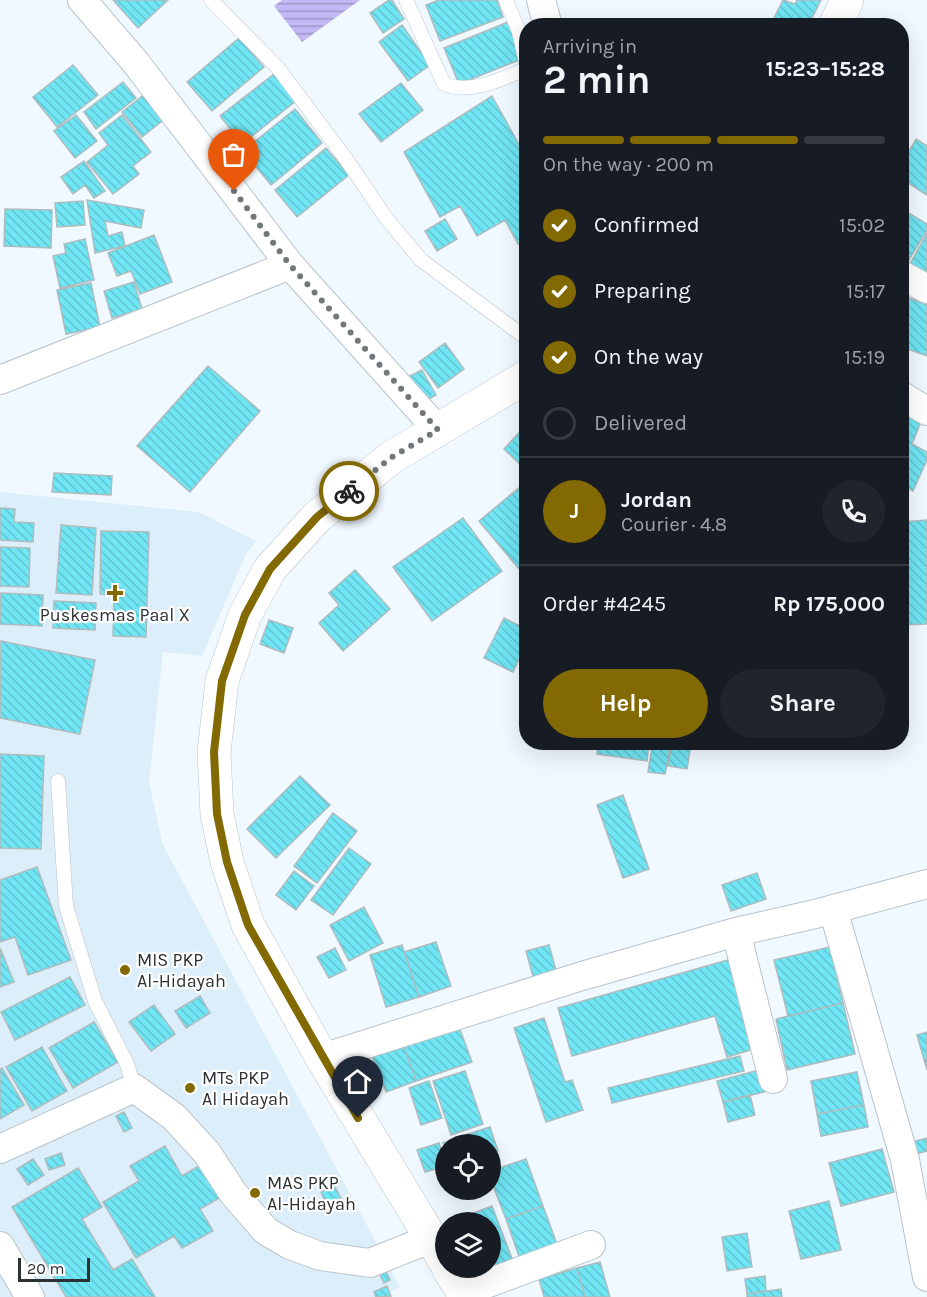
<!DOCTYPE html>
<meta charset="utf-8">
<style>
:root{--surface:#171b24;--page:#20242c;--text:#f1f3f6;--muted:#9ea1a6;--line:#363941;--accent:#836902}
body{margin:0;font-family:Karla,sans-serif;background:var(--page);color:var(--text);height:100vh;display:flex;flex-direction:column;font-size:22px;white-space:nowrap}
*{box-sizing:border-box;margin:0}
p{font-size:20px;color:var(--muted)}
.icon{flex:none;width:33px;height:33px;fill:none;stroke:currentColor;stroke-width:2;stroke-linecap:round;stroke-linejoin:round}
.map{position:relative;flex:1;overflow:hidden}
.panel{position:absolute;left:519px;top:18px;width:390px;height:732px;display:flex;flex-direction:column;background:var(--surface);border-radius:24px;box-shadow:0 6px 24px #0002}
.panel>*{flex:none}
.controls{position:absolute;left:435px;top:1134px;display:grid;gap:12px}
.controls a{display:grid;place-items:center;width:66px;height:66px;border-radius:50%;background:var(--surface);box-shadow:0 6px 24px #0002;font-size:30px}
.scale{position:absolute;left:18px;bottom:15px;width:72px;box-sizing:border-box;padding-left:6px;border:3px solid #2c3133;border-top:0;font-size:16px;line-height:21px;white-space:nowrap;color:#2c3133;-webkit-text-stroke:4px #fff;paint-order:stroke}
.pin{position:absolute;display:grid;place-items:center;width:51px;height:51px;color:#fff;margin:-62px -26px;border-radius:50% 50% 50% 0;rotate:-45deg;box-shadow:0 0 6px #0007}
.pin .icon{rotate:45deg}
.courier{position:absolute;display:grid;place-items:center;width:60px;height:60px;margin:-30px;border:4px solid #836902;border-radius:50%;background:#fff;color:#222;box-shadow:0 2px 8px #0007}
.head em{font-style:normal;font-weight:700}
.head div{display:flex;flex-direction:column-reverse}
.head{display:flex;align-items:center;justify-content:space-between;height:102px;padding:0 24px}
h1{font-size:39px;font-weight:700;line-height:45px}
.bar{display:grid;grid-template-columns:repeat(4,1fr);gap:9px 6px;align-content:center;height:72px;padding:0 24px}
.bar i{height:8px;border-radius:4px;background:var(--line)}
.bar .current{background:var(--accent)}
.bar p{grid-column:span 4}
.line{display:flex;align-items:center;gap:15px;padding:0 24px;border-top:2px solid var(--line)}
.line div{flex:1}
.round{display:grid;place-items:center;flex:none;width:63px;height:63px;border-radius:32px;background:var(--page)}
ol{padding:0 24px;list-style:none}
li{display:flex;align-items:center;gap:18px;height:66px}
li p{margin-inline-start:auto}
li .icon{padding:6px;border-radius:50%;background:var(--accent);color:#fff;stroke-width:4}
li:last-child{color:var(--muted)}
li i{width:33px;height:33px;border:3px solid var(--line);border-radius:50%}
.cta{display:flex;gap:12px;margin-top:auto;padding:12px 24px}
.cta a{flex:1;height:69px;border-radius:36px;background:var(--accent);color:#fff;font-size:24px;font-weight:700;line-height:69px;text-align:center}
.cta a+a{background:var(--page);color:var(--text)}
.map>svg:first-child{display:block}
</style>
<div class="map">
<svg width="927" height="1297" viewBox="0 0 927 1297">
<defs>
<pattern id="water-rules" width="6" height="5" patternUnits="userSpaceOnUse" patternTransform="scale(1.5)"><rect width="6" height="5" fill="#c2b8f5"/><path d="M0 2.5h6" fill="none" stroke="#9e96c7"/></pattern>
<pattern id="building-back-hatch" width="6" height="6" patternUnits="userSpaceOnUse" patternTransform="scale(1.5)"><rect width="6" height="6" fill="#70e5f4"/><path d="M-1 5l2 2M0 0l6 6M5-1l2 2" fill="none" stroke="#61c5d2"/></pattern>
</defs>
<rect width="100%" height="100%" fill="#f0f9ff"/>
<path fill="#dceefa" d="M0,492l199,20 57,29 -11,15 -43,100 -39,-4 -14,129 13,62 238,444 -19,10h-381z"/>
<path fill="url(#water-rules)" d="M282,0h78l-58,42 -28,-36z"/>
<path fill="url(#building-back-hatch)" stroke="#afbcbe" stroke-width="1.5" d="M113,0h55l-30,28z
M389,0h3l12,19 -21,14 -13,-20z
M439,0h58l6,17 -63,24 -14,-36z
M783,0l12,4 2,-4h24l-13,26h-38z
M508,22l14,37 -63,25 -15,-36z
M402,25l28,40 -22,16 -29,-39z
M239,38l25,29 -52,44 -25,-29z
M73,65l25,30 -41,32 -24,-30z
M274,74l22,27 -54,43 -22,-28z
M123,82l13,16 -40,31 -12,-17z
M401,83l22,27 -42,32 -22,-28z
M146,93l20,25 -24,19 -20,-25z
M492,96l34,61v82l-8,5 -13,-24 -28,16 -17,-30 -20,11 -36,-65z
M295,109l27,34 -51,42 -28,-34z
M76,115l21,26 -22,17 -21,-27z
M122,115l29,37 -18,14 6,8 -26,20 -26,-32 21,-17 -9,-12z
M916,139l11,7v49l-25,-16v-16z
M326,148l23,27 -52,42 -22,-27z
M84,161l21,30 -11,7 -9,-13 -12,9 -12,-17z
M87,200l57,10 -3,18 -36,-7 3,15 14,-4 3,14 -30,7z
M83,201l2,24 -28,2 -2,-24z
M5,209l47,1 -1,38 -47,-2z
M902,209l25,15v6l-18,30 -7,-4z
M445,219l12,20 -20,12 -12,-20z
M927,233v40l-17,-9z
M154,235l18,47 -32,12 -9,-23 -14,5 -9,-23z
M85,239l9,41 -34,8 -7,-32 13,-3 -2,-9z
M134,282l8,27 -30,9 -8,-27z
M91,283l9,44 -34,7 -9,-44z
M902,295l25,10v51l-25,-9z
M445,343l19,26 -26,19 -19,-26z
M208,366l52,45 -70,81 -53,-46z
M422,370l14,25 -14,8 -14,-26z
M904,415l17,7 -9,22 15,8v8l-14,31 -11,-6v-64z
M526,425v40l-2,3 -20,-19z
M54,473l58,3 -1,19 -59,-3z
M526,482v80l-7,7 -40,-48z
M0,508l15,1 -1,13 20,1 -1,19 -33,-2z
M463,518l39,53 -70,50 -39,-54z
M927,520v104l-25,1v-103z
M61,525l35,3 -4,67 -36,-2z
M101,531l48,1 -3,105 -33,-1 1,-41 -14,-1z
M0,547l30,1 -1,39 -29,-1z
M355,570l35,39 -47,42 -24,-28 20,-18 -10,-12z
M1,593l42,2 -1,31 -42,-2z
M54,601l42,2 -1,27 -42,-2z
M504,618l22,11v15l-13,28 -29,-14z
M269,620l24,8 -9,25 -24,-9z
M1,641l94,19 -15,74 -80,-16z
M598,742h51l-2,19 -50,-7z
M672,742l19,2 -4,25 -19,-3z
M652,747l18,3 -5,24 -17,-2z
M0,754l44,2 -3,93 -41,-1z
M300,776l30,29 -54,53 -29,-29z
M623,795l26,74 -26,9 -26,-73z
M333,813l24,18 -40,52 -23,-17z
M349,848l22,16 -38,51 -22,-15z
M37,867l34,93 -43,15 -13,-38 -15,5v-62z
M294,871l20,15 -18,24 -20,-15z
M757,873l9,26 -35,12 -9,-26z
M364,907l19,36 -34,18 -19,-36z
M436,942l15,44 -32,11 -15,-45z
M402,945l17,52 -33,10 -16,-52z
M549,945l8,29 -23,6 -8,-29z
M830,947l13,56 -55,13 -14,-56z
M0,948l14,34 -14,5z
M335,948l11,22 -17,8 -12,-21z
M735,958l26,89 -34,10 -12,-41 -143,40 -14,-48z
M70,977l15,28 -70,35 -14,-28z
M200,996l10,17 -24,15 -11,-17z
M843,1003l12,51 -68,16 -11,-51z
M154,1005l21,29 -24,17 -22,-29z
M544,1018l21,64 7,-2 11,30 -37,12 -32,-94z
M94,1022l24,40 -45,26 -24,-40z
M458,1024l14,38 -56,19 -13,-37z
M927,1032v38l-10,-35z
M403,1044l13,37 -30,11 -14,-36z
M42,1047l25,44 -35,20 -26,-44z
M740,1056l4,15 -132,32 -4,-15z
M2,1068l22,37 -24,14v-50z
M763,1069l5,22 -45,11 -6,-21z
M465,1071l18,53 -32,11 -18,-54z
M857,1072l7,33 -47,9 -6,-33z
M429,1081l13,37 -21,7 -12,-37z
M750,1095l5,20 -27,7 -5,-20z
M864,1105l4,22 -47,9 -4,-22z
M124,1112l8,16 -8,4 -8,-16z
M490,1127l8,24 -8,2v-9h-22l-3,-9z
M461,1136l3,8h-18v6l-3,-7z
M927,1138v13l-11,3 -4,-12z
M439,1143l7,23 -21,6 -8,-22z
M165,1146l17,30 20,-12 19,33 -21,12 13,22 -31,17 -8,-12 -38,22 -33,-56 36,-21 -9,-15z
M882,1149l12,43 -53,14 -12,-43z
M61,1153l4,12 -16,5 -4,-11z
M33,1159l11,16 -16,10 -11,-16z
M526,1159l17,47 -37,13 -16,-41v-7z
M78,1168l24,39 -20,12 31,51 19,-11 23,38h-89l-54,-90z
M334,1185l7,13 -14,7 -6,-13z
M829,1201l12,49 -40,9 -12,-48z
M492,1206l24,63 -28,11 -5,-12h7v-46h-25l-2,-5z
M543,1206l18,49 -38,13 -17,-49z
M747,1233l5,34 -25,4 -5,-34z
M600,1262l10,35h-25l-8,-29z
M384,1267l6,13 -6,3 -6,-12z
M577,1268l8,29h-41l-5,-18z
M765,1276l1,15 -19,3 -2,-15z
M387,1286l4,10 -15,1 -2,-5z
M781,1289l1,8h-35v-3z"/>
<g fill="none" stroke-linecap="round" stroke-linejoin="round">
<g stroke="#b9c4ca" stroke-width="15">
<path id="service" d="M211,0l67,68 68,91 40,59 35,42 105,78
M406,0l38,84c25,11 58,-5 82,-15
M506,0l13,32 7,31
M58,781l8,125 29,95 32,63 7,24"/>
</g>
<g stroke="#b9c4ca" stroke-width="30">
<path id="minor" d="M82,0l54,63 154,202 148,165
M541,0l7,26
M902,275l25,14
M0,380l290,-115
M902,396l25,15
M833,909l72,251 22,117
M736,932l37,147
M322,1058l260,-82 154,-44 79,-18 112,-30
M0,1149l134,-61 40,29 33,36 26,40 33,38 24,14 30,11 50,7 60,-24
M0,1246l30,51
M464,1292l127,-47"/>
</g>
<g stroke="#b9c4ca" stroke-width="34">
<path id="trunk" d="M835,26l12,-26
M446,1263l-124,-205 -74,-133 -21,-63 -10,-48 -3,-62 8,-71 23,-66 25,-46 47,-52 75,-60 134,-80
M448,1268l18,29"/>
</g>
<use href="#service" stroke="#fff" stroke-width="14"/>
<use href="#minor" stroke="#fff" stroke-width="28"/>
<use href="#trunk" stroke="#fff" stroke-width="33"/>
</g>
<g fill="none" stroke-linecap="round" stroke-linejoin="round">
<path stroke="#71777a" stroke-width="6" stroke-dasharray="0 10.8" d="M234,191l56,74 148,165 -46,27 -43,34"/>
<path stroke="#836902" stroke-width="8" d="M349,491l-32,26 -47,52 -25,46 -23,66 -8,71 3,62 10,48 21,63 110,193"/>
</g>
<g fill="#836902" stroke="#fff" stroke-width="2">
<path d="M112 584h6v6h6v6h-6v6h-6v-6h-6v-6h6z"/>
<circle cx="125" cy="970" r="6"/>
<circle cx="190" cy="1088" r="6"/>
<circle cx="255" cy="1193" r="6"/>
</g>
<g text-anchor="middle" stroke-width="4.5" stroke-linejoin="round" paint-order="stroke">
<g font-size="18" fill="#2c3133" stroke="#fff" text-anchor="start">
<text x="115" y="621" text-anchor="middle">Puskesmas Paal X</text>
<text x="137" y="966">MIS PKP<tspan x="137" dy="21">Al-Hidayah</tspan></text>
<text x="202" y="1084">MTs PKP<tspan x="202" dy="21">Al Hidayah</tspan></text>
<text x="267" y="1189">MAS PKP<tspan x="267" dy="21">Al-Hidayah</tspan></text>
</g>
</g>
</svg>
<div class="controls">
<a><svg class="icon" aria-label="locate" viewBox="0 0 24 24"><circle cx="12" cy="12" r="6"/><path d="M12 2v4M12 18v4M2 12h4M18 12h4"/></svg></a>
<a><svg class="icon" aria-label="layers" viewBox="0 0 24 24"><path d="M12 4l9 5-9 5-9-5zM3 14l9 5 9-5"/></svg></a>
</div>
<div class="scale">20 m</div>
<div class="pin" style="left:234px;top:191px;background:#ea580c"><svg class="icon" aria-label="bag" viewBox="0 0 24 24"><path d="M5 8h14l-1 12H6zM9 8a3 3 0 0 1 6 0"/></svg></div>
<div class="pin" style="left:358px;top:1118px;background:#1f2937"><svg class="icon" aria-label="home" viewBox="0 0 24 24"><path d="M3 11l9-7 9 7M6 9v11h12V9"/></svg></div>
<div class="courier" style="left:349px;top:491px"><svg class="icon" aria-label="bike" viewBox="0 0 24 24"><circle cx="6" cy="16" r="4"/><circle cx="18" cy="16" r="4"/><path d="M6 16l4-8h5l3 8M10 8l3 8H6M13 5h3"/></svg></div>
<section class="panel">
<div class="head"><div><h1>2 min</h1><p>Arriving in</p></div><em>15:23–15:28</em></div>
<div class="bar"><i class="current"></i><i class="current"></i><i class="current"></i><i></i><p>On the way · 200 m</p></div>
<ol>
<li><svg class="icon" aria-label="check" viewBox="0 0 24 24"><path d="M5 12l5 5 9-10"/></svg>Confirmed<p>15:02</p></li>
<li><svg class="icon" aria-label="check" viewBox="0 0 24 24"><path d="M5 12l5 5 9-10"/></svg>Preparing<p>15:17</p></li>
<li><svg class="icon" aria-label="check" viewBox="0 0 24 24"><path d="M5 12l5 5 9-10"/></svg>On the way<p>15:19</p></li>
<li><i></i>Delivered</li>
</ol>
<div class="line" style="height:108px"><b class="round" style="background:var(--accent);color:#fff">J</b><div><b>Jordan</b><p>Courier · 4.8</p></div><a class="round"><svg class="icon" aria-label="phone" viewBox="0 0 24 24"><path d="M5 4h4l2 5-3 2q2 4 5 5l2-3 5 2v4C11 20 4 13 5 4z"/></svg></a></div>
<div class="line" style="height:78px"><div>Order #4245</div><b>Rp 175,000</b></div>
<div class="cta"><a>Help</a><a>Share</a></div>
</section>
</div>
